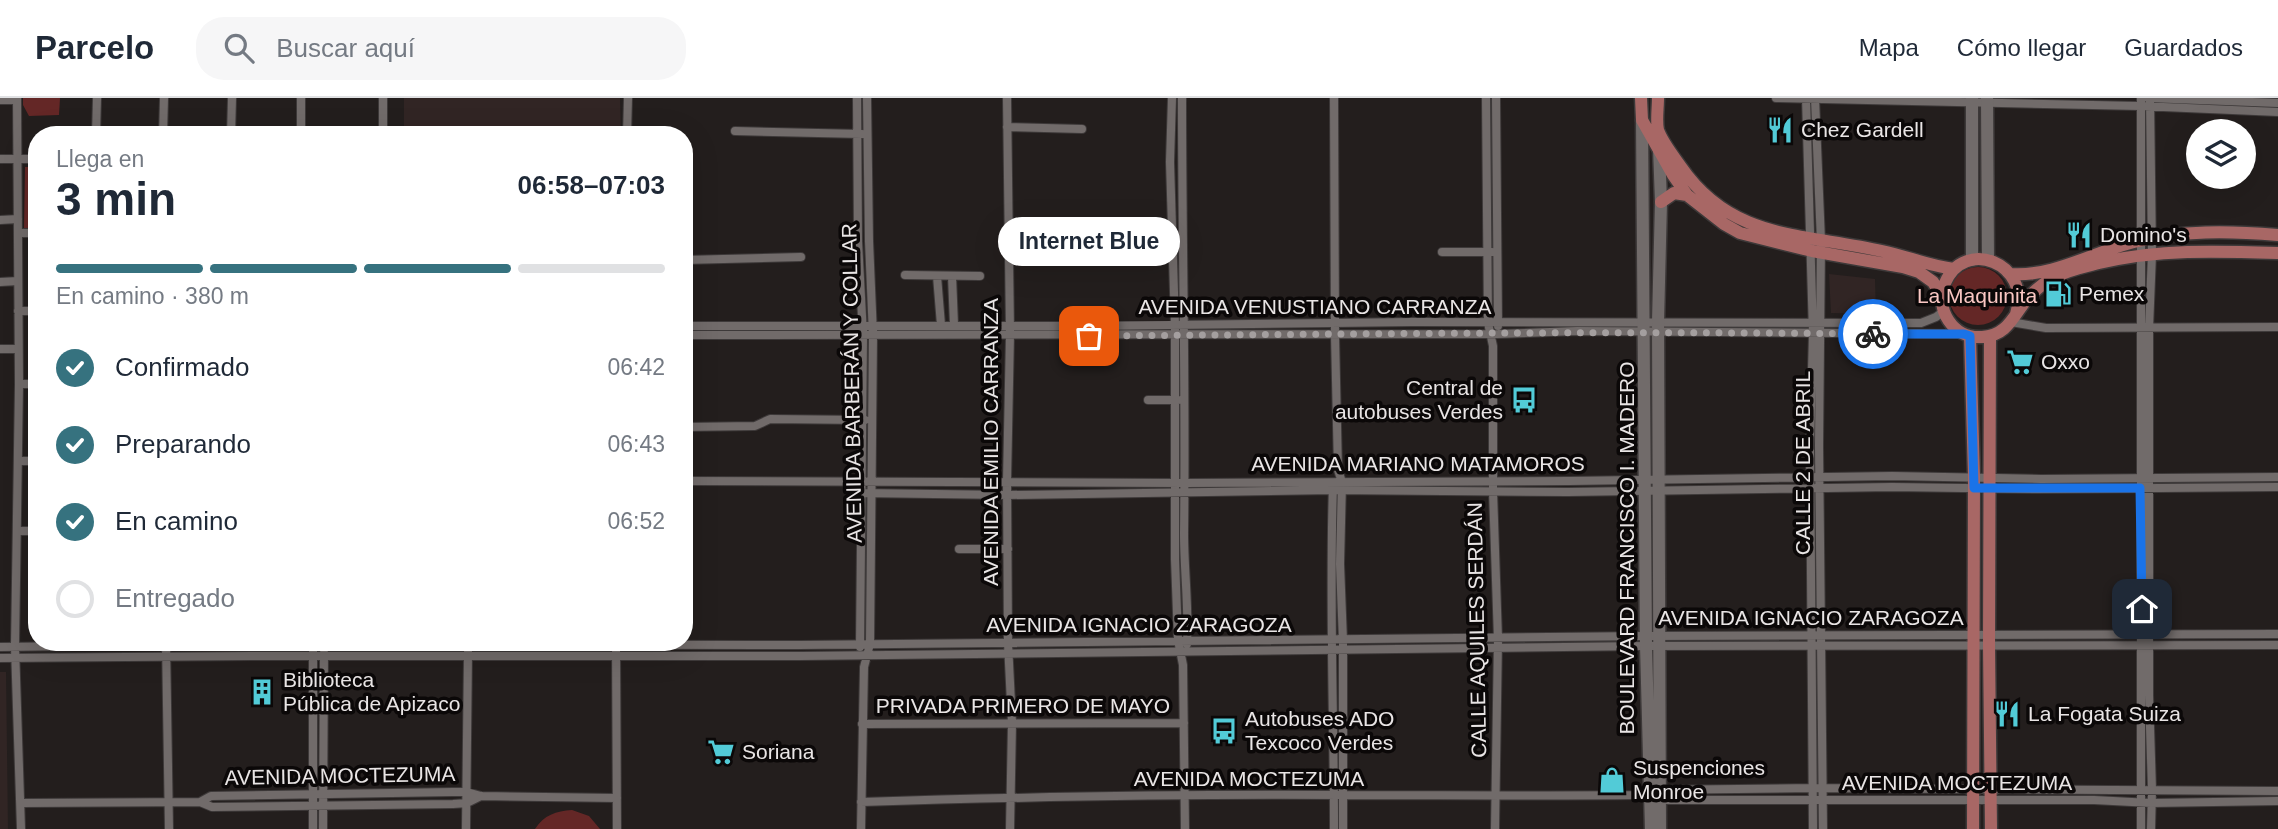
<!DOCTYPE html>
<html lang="es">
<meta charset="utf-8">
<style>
:root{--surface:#fff;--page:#f6f6f7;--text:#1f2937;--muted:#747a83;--line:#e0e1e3;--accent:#36727f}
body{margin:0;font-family:Helvetica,sans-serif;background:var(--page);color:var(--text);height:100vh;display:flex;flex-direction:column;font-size:26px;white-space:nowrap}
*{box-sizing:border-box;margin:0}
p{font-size:23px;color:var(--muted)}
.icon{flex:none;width:38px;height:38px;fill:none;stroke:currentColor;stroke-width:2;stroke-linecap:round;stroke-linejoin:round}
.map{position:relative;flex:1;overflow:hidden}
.side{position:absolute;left:28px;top:28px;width:665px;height:525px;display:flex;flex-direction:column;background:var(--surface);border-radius:28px;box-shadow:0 7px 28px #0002}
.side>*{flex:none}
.controls{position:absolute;left:2186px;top:21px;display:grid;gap:14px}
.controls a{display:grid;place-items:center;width:70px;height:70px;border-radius:50%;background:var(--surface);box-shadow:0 7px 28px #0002;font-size:35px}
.pin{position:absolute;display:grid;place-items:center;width:60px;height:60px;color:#fff;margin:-30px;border-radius:14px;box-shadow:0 4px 10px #0006}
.courier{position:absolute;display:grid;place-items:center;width:70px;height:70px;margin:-35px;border:5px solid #1a73e8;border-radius:50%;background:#fff;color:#222;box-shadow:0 2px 9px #0007}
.bubble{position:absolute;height:49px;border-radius:24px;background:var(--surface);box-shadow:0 7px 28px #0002;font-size:23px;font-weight:700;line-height:49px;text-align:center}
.summary em{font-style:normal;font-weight:700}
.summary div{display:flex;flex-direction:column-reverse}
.summary{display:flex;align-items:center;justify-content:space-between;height:119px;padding:0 28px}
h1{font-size:46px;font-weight:700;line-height:52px}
.bar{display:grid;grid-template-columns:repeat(4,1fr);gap:10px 7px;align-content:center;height:84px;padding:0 28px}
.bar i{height:9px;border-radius:5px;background:var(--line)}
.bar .active{background:var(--accent)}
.bar p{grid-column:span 4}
ol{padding:0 28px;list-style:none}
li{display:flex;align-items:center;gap:21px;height:77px}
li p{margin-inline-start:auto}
li .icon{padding:7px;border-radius:50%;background:var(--accent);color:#fff;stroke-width:4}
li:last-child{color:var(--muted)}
li i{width:38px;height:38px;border:4px solid var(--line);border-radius:50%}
header{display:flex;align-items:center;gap:42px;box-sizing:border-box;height:98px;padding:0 35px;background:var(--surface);border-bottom:2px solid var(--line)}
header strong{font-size:33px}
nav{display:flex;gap:38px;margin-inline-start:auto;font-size:24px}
.search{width:490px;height:63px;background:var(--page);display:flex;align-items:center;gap:18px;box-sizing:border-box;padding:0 24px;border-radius:28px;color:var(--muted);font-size:26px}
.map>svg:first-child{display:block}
</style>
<header>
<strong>Parcelo</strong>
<div class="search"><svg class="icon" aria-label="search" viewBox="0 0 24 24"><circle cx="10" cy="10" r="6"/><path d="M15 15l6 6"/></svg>Buscar aquí</div>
<nav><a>Mapa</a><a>Cómo llegar</a><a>Guardados</a></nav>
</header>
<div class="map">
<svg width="2278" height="731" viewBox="0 0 2278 731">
<rect width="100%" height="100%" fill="#231e1d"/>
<path fill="#312524" d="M404,0h216l1,37h-217z
M1829,176l46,5 1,35 -45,-1z
M0,574h6l2,157h-8z"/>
<path fill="#642726" d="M23,0h37l-1,17 -30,1 -6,-11z
M25,69h12v63h-13z
M1949 198a29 29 0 1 1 58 0a29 29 0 1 1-58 0Z
M572,712l17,6 11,13h-65c9,-14 21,-18 37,-19z"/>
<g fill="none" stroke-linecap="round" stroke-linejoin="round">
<g stroke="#3d3939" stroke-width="10">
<path id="street" d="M17,0l2,286 -4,263 6,182
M383,0v37
M857,0l1,143 5,94 -3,312
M1007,0l3,236 -3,147 1,162 4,80 -2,106
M1172,0l-2,64 5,163v234l3,81 5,25 2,164
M1182,0c0,145 4,290 2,435 0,37 5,75 3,111
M1334,0l1,237 3,135 4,12 -2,82 3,77v188
M1486,0l2,225 5,23v145l5,148 -3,190
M1496,0l2,228
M1776,0l364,8 138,6
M1806,0l7,235 -3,112 3,384
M1815,0l6,143 -2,205 4,383
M2141,0v731
M2148,0l130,5
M2150,0l2,156 -3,74v367l3,95 -1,39
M0,2h17
M1007,29l75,2
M735,33l127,3
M96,37l1,-37
M163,37l1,-37
M231,37l1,-37
M301,37v-37
M627,37l1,-37
M0,61h37
M0,122l18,-1
M18,135h19
M1442,154h50
M684,162l117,-3
M905,177l75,1
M937,178l4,49
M952,178l2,49
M0,184l18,-1
M18,213h19
M2011,224l35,6 232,-1
M684,228h405l323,-4 509,1 15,-6 8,-6
M684,237l814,-1 79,-3 385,3
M0,251h18
M19,286h18
M1148,302h30
M684,329l71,-1 15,-7 95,1
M18,363h19
M684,383l501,2 384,-2 323,-5 149,3 237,-2
M1333,388c-4,114 1,228 1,343
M861,395l147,2 325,-5 235,2 324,-5 149,2 237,-2
M17,433h20
M959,451h49
M166,544l3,187
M616,544l1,187
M0,549l231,-3 568,1 847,-9 632,-2
M0,560l252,-2h549l845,-10 632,-1
M862,626l322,-1
M1658,702h436l57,3 127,-2
M200,704l11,-6 242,-4h14l14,4 136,2
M861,704c160,-5 320,-8 481,-7 99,0 197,1 296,0l12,-5 163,-2 465,3
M21,705l179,-1 12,5 241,-3 14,-1 14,-7
M313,731v-178
M323,731l1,-176
M466,731l2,-177
M861,731l3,-162 6,-23 3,-309 -4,-94 -2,-143"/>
</g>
<g stroke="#3d3939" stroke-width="15">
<path id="secondary" d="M1987,0l1,162
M1642,22l4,526 5,183
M1659,50l2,54 -3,120 2,507
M1972,162v-162"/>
</g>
<g stroke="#3d3939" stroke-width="15">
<path id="primary" d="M1641,0l1,22 31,55 14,20 37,29 16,9 72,18 91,16 16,5 14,10 8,13
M1658,0c0,10 -2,23 0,32 4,12 16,27 23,37 51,74 122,66 201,84 24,5 47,15 72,18
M1661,104l13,-9 13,2
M2011,176c43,3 82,-22 123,-32 48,-12 95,-11 144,-7
M2016,216c16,-51 -52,-77 -71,-31 -11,26 8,56 37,54 26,-1 32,-23 46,-39 7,-8 16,-15 25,-20 14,-8 30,-11 46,-15 59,-14 118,-12 179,-10
M1970,238l4,141 -1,352
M1990,238l-1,309 2,184"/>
</g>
<use href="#street" stroke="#716b6a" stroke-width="8"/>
<use href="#secondary" stroke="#716b6a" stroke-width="12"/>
<use href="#primary" stroke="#a86765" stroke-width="12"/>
</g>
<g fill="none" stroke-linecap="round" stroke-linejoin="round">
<path stroke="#a49f9f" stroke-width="7" stroke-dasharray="0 12.6" d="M1089,238c261,-2 522,-5 784,-2"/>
<path stroke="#1a73e8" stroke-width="9" d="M1873,236h91l6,2 4,152h166l2,121"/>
</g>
<defs>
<g id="restaurant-bare" transform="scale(2.1)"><path d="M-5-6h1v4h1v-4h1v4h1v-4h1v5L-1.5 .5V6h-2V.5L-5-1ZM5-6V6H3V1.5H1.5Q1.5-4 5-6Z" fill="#52cbd7" stroke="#0b0808" stroke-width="2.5" paint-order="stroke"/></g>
<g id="fuel-bare" transform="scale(2.1)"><path d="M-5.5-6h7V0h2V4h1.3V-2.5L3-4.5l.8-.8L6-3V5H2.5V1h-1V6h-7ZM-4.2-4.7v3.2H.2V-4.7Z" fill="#52cbd7" stroke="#0b0808" stroke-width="2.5" paint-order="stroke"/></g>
<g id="supermarket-bare" transform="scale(2.1)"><path d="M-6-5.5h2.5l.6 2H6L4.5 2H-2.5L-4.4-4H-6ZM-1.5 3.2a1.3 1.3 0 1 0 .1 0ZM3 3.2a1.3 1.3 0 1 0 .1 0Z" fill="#52cbd7" stroke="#0b0808" stroke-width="2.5" paint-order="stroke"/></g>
<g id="bus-bare" transform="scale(2.1)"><path d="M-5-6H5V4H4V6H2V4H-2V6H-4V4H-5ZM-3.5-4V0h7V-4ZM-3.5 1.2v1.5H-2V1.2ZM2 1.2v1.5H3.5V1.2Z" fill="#52cbd7" stroke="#0b0808" stroke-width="2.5" paint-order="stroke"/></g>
<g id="building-bare" transform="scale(2.1)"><path d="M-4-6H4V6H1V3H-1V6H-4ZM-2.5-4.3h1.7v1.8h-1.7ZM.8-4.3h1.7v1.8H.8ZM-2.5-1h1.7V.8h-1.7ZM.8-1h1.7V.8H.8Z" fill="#52cbd7" stroke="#0b0808" stroke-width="2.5" paint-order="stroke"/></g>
<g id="shop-bare" transform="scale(2.1)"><path d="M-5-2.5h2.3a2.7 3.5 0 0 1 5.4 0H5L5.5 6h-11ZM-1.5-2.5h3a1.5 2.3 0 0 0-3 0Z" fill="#52cbd7" stroke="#0b0808" stroke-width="2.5" paint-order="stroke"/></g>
</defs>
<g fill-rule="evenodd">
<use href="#restaurant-bare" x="1780" y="32"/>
<use href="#restaurant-bare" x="2079" y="137"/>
<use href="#fuel-bare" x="2058" y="196"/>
<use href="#supermarket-bare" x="2020" y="264"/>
<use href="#bus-bare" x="1524" y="302"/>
<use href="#building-bare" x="262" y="594"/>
<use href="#restaurant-bare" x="2007" y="616"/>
<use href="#bus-bare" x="1224" y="633"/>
<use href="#supermarket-bare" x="721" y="654"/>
<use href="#shop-bare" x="1612" y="682"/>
</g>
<g text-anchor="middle" stroke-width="7" stroke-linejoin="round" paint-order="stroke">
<g font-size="21" fill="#e9e5e5" stroke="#0b0808" text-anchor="start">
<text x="1801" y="39">Chez Gardell</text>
<text x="2100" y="144">Domino's</text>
<text x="2079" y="203">Pemex</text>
<text x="2041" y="271">Oxxo</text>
<text x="1503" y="297" text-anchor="end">Central de<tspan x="1503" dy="24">autobuses Verdes</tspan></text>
<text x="283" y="589">Biblioteca<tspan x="283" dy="24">Pública de Apizaco</tspan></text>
<text x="2028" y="623">La Fogata Suiza</text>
<text x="1245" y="628">Autobuses ADO<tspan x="1245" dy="24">Texcoco Verdes</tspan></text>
<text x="742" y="661">Soriana</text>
<text x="1633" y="677">Suspenciones<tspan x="1633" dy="24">Monroe</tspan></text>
</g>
<g font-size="21" fill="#fac7c3" stroke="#0b0808">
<text x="1977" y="205">La Maquinita</text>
</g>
<g font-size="21" fill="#e9e5e5" stroke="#0b0808">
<text x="1315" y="216">AVENIDA VENUSTIANO CARRANZA</text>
<text transform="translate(852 285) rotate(-91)" y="7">AVENIDA BARBERÁN Y COLLAR</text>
<text transform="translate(991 344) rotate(-90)" y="7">AVENIDA EMILIO CARRANZA</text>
<text transform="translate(1803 365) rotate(-90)" y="7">CALLE 2 DE ABRIL</text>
<text x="1418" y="373">AVENIDA MARIANO MATAMOROS</text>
<text transform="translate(1627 450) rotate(-90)" y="7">BOULEVARD FRANCISCO I. MADERO</text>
<text x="1811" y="527">AVENIDA IGNACIO ZARAGOZA</text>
<text x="1139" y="534">AVENIDA IGNACIO ZARAGOZA</text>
<text transform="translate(1477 532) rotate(-91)" y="7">CALLE AQUILES SERDÁN</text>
<text x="1023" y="615">PRIVADA PRIMERO DE MAYO</text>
<text transform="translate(340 678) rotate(-1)" y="7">AVENIDA MOCTEZUMA</text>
<text x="1249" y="688">AVENIDA MOCTEZUMA</text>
<text x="1957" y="692">AVENIDA MOCTEZUMA</text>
</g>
</g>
</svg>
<div class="controls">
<a><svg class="icon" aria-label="layers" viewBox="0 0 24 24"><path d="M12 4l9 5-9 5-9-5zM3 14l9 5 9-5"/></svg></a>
</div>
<div class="pin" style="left:1089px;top:238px;background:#ea580c"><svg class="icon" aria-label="bag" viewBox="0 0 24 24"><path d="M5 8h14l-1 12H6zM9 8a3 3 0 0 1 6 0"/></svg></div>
<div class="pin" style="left:2142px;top:511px;background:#1f2937"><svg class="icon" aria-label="home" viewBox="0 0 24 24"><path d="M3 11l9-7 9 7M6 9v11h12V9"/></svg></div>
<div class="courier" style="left:1873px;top:236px"><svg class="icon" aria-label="bike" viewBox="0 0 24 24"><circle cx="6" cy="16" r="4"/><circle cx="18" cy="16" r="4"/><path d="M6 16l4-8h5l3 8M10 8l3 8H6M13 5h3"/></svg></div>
<div class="bubble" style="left:998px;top:119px;width:182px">Internet Blue</div>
<section class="side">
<div class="summary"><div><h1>3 min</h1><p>Llega en</p></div><em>06:58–07:03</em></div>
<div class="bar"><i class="active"></i><i class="active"></i><i class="active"></i><i></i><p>En camino · 380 m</p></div>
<ol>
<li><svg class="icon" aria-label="check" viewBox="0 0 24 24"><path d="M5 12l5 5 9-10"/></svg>Confirmado<p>06:42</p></li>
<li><svg class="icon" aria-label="check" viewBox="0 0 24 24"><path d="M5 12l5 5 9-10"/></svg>Preparando<p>06:43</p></li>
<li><svg class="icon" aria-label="check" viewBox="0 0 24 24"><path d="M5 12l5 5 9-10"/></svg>En camino<p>06:52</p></li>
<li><i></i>Entregado</li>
</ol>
</section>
</div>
